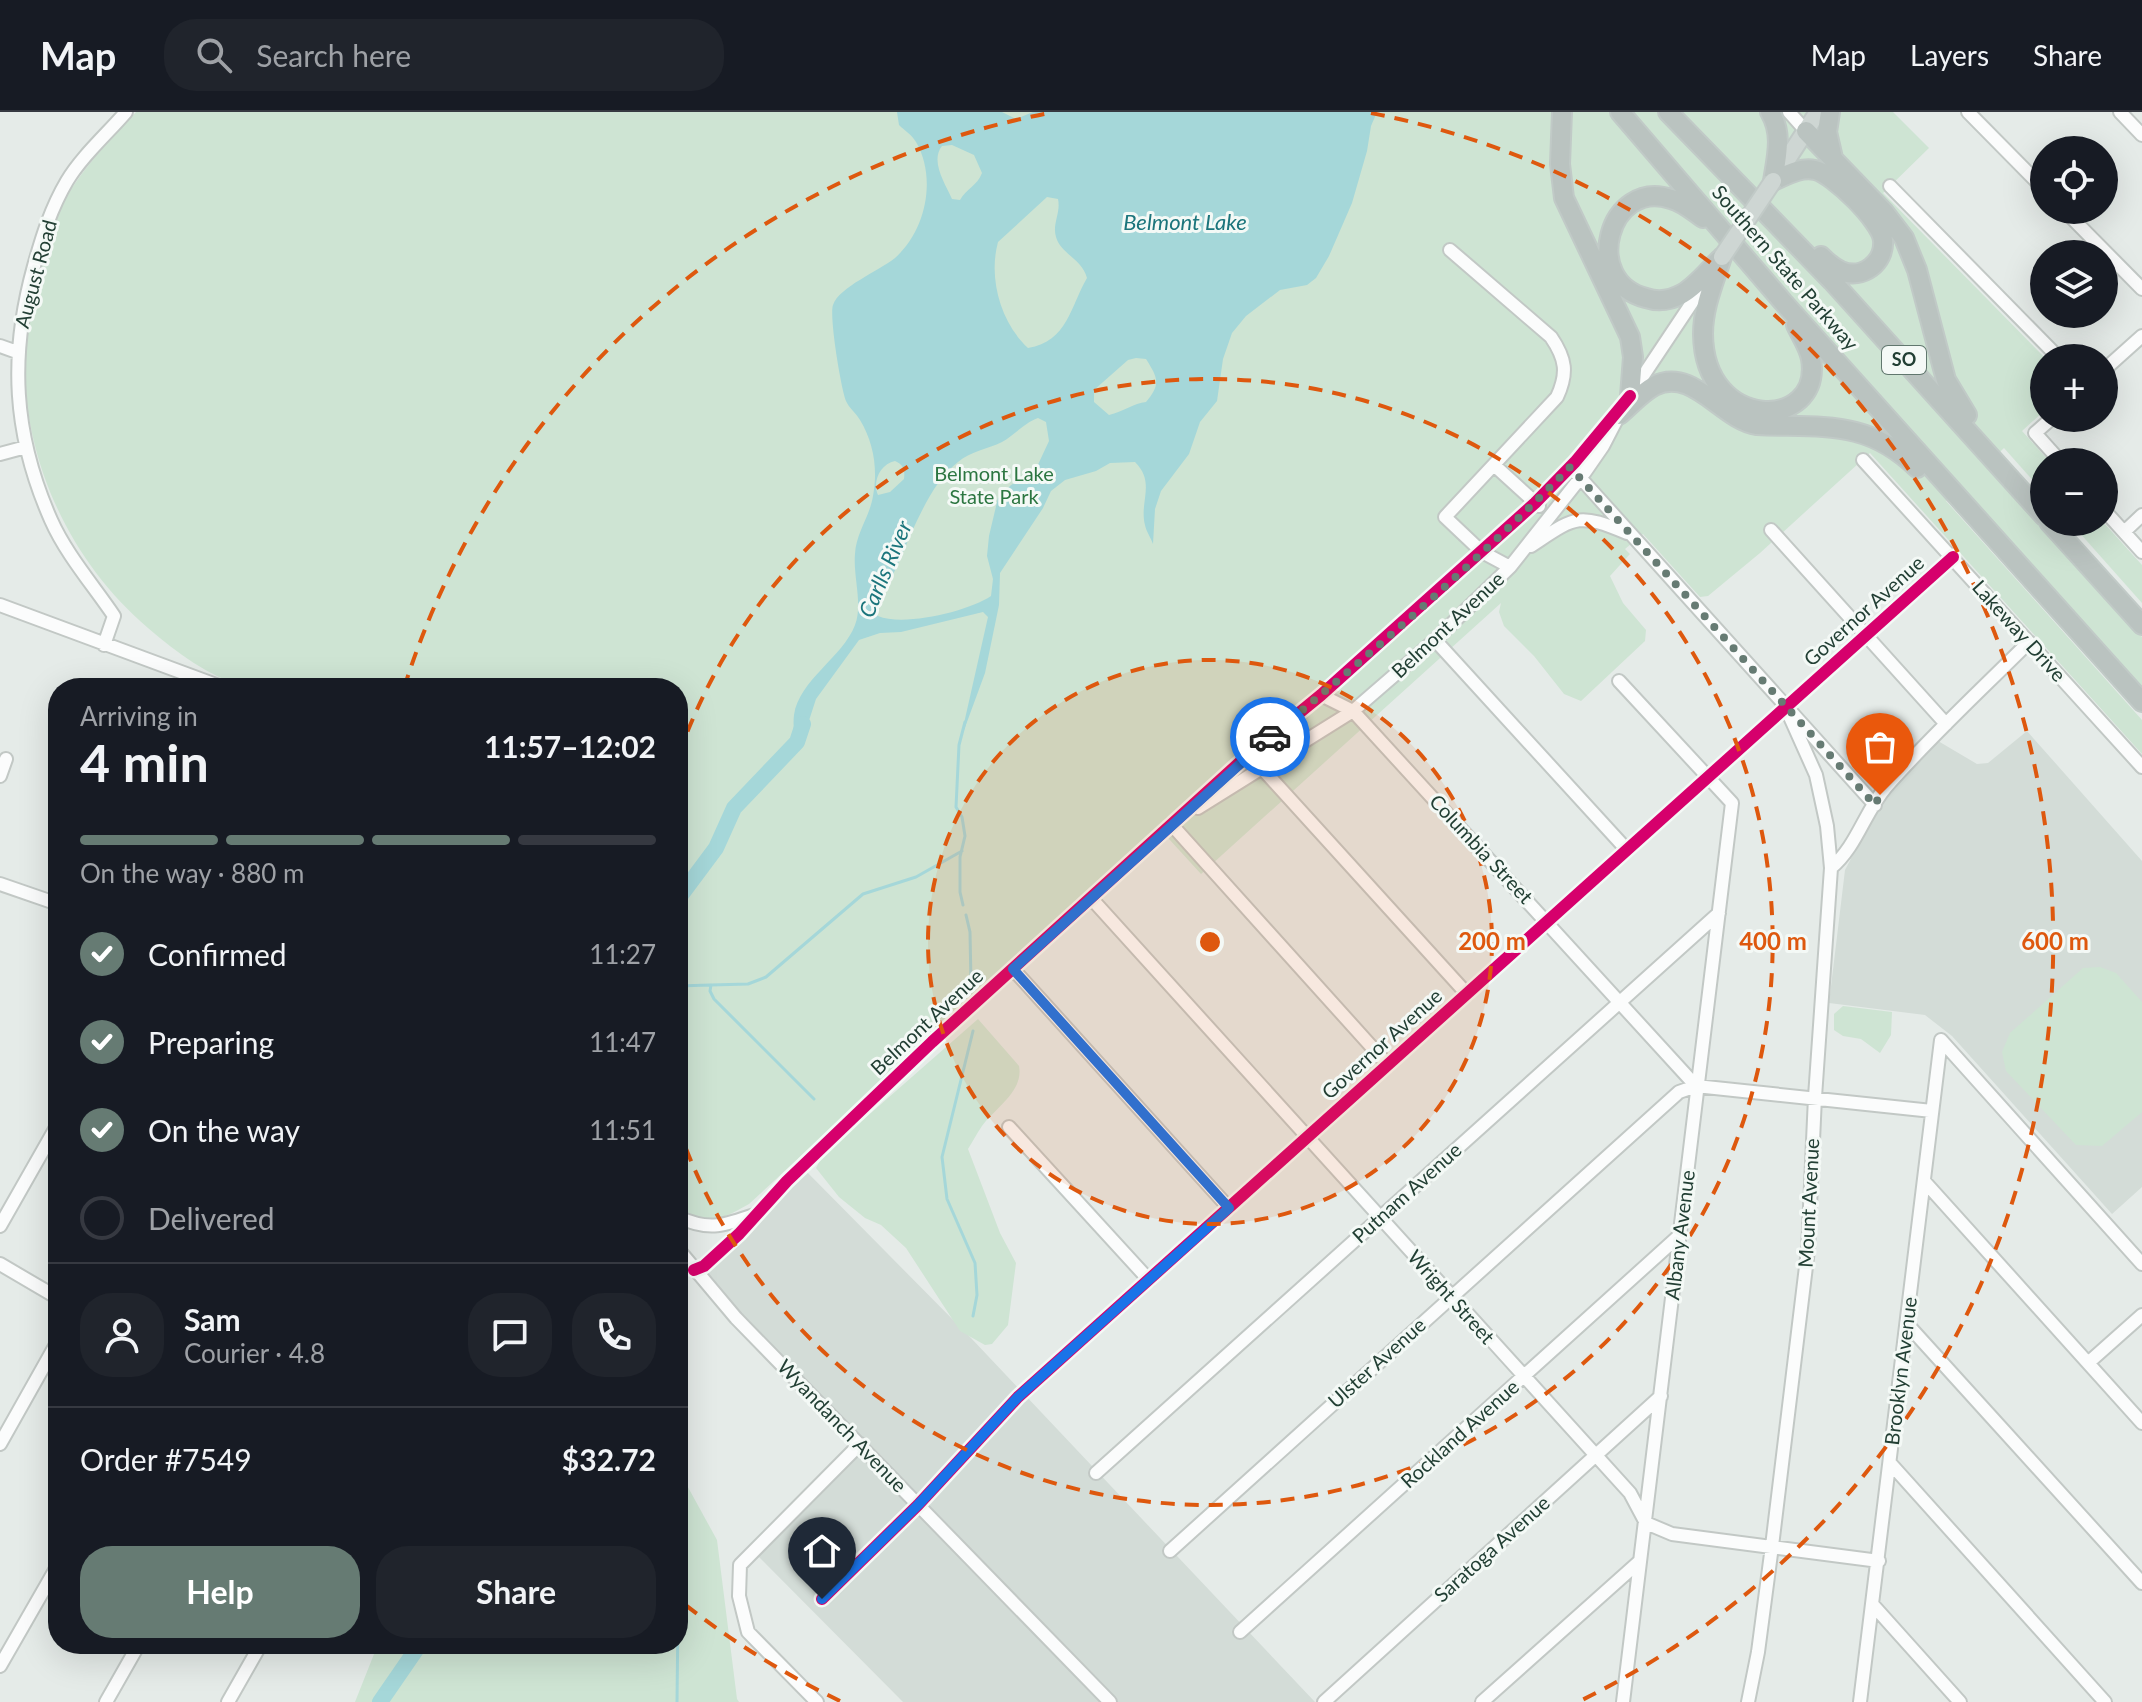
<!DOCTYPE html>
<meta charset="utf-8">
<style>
:root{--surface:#171b24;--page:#20242c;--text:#f1f3f6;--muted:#9ea1a6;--line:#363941;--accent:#667b73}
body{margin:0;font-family:Lato,sans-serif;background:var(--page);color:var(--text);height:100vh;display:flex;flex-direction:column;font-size:30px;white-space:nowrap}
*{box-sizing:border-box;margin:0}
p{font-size:26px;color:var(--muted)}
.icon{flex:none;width:44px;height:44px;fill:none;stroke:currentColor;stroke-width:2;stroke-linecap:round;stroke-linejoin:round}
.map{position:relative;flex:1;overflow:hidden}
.drawer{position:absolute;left:48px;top:566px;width:640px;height:976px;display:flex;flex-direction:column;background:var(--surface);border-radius:32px;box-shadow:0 8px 32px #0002}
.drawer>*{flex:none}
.controls{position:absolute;left:2030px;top:24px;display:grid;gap:16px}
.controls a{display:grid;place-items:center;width:88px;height:88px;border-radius:50%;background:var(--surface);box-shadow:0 8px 32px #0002;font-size:40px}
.pin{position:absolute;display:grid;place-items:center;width:68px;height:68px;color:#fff;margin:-82px -34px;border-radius:50% 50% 50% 0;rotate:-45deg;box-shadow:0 0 8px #0007}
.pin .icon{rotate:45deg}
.courier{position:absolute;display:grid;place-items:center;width:80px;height:80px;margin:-40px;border:6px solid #1a73e8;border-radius:50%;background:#fff;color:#222;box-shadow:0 2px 10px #0007}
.summary em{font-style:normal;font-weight:700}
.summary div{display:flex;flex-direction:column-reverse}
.summary{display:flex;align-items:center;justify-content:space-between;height:136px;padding:0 32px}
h1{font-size:52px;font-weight:700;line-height:60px}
.bar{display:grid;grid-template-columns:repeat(4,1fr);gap:12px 8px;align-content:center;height:96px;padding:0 32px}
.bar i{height:10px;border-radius:6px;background:var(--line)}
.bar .selected{background:var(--accent)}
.bar p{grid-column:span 4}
.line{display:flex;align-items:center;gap:20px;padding:0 32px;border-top:2px solid var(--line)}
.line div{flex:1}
.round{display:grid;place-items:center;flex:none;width:84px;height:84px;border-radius:32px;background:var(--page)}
ol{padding:0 32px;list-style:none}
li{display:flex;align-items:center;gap:24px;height:88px}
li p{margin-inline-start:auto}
li .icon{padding:8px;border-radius:50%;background:var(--accent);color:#fff;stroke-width:4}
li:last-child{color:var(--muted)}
li i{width:44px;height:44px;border:4px solid var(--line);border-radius:50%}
.button{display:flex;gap:16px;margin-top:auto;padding:16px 32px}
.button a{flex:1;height:92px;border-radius:32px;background:var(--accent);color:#fff;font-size:32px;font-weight:700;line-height:92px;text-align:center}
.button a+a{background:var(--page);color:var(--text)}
header{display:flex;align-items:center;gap:48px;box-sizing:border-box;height:112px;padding:0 40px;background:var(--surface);border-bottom:2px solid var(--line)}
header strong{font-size:38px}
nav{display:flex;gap:44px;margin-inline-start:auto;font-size:28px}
.search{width:560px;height:72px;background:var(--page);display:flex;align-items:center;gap:20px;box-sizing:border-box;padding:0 28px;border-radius:32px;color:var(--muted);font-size:30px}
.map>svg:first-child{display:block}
</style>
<header>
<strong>Map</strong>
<div class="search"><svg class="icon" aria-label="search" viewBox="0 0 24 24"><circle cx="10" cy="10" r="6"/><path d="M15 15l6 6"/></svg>Search here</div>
<nav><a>Map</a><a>Layers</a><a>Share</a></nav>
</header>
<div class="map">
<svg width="2142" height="1590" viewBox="0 0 2142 1590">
<rect width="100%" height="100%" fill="#e5ebe8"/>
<path fill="#d3dcd7" d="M2027,619l115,130v326l-30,27 -160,-178 -27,-21 -96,-12 16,-133 41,-78 47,-54 44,26 11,-1z
M804,1057l167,169 344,364h-412l-150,-151 111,-101 -170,-180z"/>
<path fill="#cee4d3" d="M136,0h1757l36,36 -46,45 162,165 -1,53 -22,20 28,31h-6v31l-40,-45 -18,17 156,172v52l-182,-202 -14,14 196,219v34l-272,-301 -110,100 -52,43 -8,1 -57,-63 -18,15 5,5 -20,22 13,27 23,27 -1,11 -64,60 -17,-7 -30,-38 -30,-30 -5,-14 2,-9 -300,271 -43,-47 -409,377c-28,16 -40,21 -71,10v-526h-433c-37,-13 -67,-34 -97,-60 -77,-66 -121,-161 -124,-261 -1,-36 9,-74 19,-108 4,-13 7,-28 13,-41 17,-41 50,-73 80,-106z
M2070,410h33l39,43v38z
M2100,855l16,6 26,29v110l-40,34 -26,-1 -70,-74 -4,-19 8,-19 73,-65z
M1843,894l49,6 -1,23 -11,18 -19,-14 -18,-3 -9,-6v-16z
M978,907l41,47c5,25 -24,42 -37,60 -5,7 -9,15 -14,23l32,84 16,30 -8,62 -16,19 -7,1 -25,-14 -54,-83 -25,-23 -16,-7 -26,-21 -23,-29 7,-13z
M678,1357l39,71 20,159 2,3h-384l23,-58h300z"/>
<path fill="#a5d7d9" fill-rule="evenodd" d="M897,0h105l14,7 17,-7h344l-6,14 -4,25 -15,52 -23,53 -13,22 -9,7 -27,5 -34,26 -14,17 -9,26 -6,42 -17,21 -11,32 -28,37 -6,18 -2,35c-2,-6 -7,-13 -8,-19 -6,-24 11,-42 -10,-63l-25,1 -14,8 -31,9 -14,11 -8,17 -43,65 -1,32 -14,68 -25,68 28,-124 -5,-5 -82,20 -21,1 -21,7 -43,59 -15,46 -7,-6c0,-8 -1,-17 0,-24 5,-35 49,-58 61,-90 8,-21 -2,-48 0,-71 1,-21 15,-38 18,-58 5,-26 1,-53 -13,-76 -4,-7 -11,-12 -14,-19 -5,-12 -17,-85 -13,-96 6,-18 46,-34 62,-47 31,-27 42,-80 21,-116 -4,-7 -12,-12 -17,-17zM952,33l22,10 8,18c-5,13 -16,16 -22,27l-8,-1c-7,-16 -22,-38 -10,-53zM1047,85l11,2c3,14 -6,25 -2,38 5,17 26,22 31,41 -17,29 -19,63 -59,70 -27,-25 -40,-69 -30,-106zM1136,246l10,1c12,19 15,25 0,43 -12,1 -23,10 -37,13l-15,-13v-12l34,-30zM1038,306l8,4 3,19 -14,30 -24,14 -13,13 -9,38 -2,20 6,23 -2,17c-22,15 -87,31 -113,20l-4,-6c28,-41 45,-118 84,-148 13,-11 30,-13 44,-20 13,-7 22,-19 36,-24zM895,349c9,4 10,9 9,18l-14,13 -12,3c-6,-13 2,-31 17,-34z"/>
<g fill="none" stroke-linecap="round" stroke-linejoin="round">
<path stroke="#a5d7d9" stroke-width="3" d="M963,793l-3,-13v-35l5,-21 -3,-19 -6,-10 3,-62 6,-23
M966,803l4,17 1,51
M678,874l32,-1
M973,919l-31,126 5,42 28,64 2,32 -4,21
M814,987l-100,-100 -4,-8 1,-6 37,-1 18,-7 97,-83 53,-17 46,-26
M677,1590l1,-88"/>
<path stroke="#a5d7d9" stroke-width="16" d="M678,787l38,-51 18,-40 63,-66 6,-18
M380,1590l40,-58"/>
<g stroke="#c2c8c5" stroke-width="16">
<path id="minor" d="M1789,0l17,19
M1968,0l76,77
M2120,0l22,23
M1890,74l169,172
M2064,98l78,79
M1450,138l101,87c15,22 17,36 6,60l-112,120 37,35 28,15
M0,234l17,6
M2104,258l38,-34
M1631,282l74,-111
M2052,306l-17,15 26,29
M0,342l26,-7
M1863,348l279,307
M1494,353l45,41
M1575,360l300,333
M2104,398l38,42
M1771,418l175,194
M2124,420l18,-17
M1531,434c44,-29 46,-34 96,-13
M0,493l224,83
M1435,528l192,210
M104,533l10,-29c-21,-31 -48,-62 -63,-96 -38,-86 -42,-164 -17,-254 8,-29 17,-58 33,-85 15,-25 40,-47 59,-69
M1619,569l113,122 -109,899
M1321,583l32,16 343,375
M1249,642l218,240
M0,664l6,-17
M1198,696l155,-97 82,-71 75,-73 75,-95 18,-26 15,-29
M1171,712l217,241
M1831,756c26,-22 33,-55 55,-81 45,-51 95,-97 143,-145
M0,772l58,20
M1091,786l539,595 16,30 26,11 207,27
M1013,857l216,239
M1941,928l201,224
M1009,1015l140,153
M1924,1069l218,242
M678,1105c33,15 46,8 79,-3
M0,1114l58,-102
M678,1137l58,69 374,384
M0,1152l58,34
M694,1158l10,-4 35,-32 48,-53 145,-139 317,-288 72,-59 214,-192 40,-41 46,-56
M1907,1212l235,259
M2088,1251l54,-48
M0,1332l58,-103
M1890,1351l215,239
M1096,1361l623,-560
M1170,1439l509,-459 17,-6 236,25
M822,1487l96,-94 100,-108 935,-840
M1873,1493l87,97
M1240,1520l440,-397
M0,1554l58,-101
M106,1590l33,-58
M228,1590l33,-58
M817,1590l-69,-70 -9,-36 1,-31 120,-121
M1324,1590l337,-306
M1482,1590l158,-141
M1748,1590l10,-50 14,-106 36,-296 7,-153 16,-229 -4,-42 -11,-51 -30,-67
M1860,1590l81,-662"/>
</g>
<g stroke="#c1cac7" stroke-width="20">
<path id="major" d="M1773,69l45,-69"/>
</g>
<g stroke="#c1cac7" stroke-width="22">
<path id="highway" d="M1562,0l-2,52 4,34 66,139 3,20 -3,39
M1620,0l163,190 359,400
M1668,0l164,169 212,235
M1770,0c13,22 7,44 3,69
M1830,0l-3,20 6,26
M1806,19l78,81 20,26 13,32 29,110 21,35
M1773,69c14,-6 27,-14 42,-11 18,4 66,51 68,70 2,23 -21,40 -42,31 -7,-3 -14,-9 -20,-15
M1703,106c-10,-7 -20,-16 -32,-19 -62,-21 -91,82 -25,99 12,4 25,2 36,-4 14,-8 25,-22 37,-34
M1722,145c-8,25 -19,50 -19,77 1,99 120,97 108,25 -2,-12 -10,-23 -15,-34
M1619,303c11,-9 22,-22 35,-29 39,-20 68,34 103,39 65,3 110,-6 160,43
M2049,410l93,103"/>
</g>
<use href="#minor" stroke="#fbfcfc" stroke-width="12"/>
<use href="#major" stroke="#ced6d3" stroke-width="16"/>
<use href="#highway" stroke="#bac3c0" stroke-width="18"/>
<g stroke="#c1cac7" stroke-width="20" stroke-linecap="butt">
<path id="major-bridge" d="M1722,145l51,-76"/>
</g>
<use href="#major-bridge" stroke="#ced6d3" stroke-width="16"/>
<g stroke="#f4f9f6" stroke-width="17">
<path id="cycleway" d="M694,1158l10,-4 35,-32 48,-53 145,-139 317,-288 72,-59 214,-192 40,-41 55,-66
M822,1487l96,-94 100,-108 935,-840"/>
</g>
<use href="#cycleway" stroke="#d6006c" stroke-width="12"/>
</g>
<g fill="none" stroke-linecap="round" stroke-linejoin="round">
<path stroke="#667b73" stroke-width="8" stroke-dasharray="0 14.4" d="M1270,625c102,-84 208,-176 300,-270l305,338 5,-10"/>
<path stroke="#1a73e8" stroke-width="10" d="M822,1487l96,-94 100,-108 211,-189 -216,-239 257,-232"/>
</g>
<circle cx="1210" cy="830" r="282" fill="#de580e" fill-opacity=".12"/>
<g fill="none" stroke="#de580e" stroke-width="4" stroke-dasharray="14 10">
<circle cx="1210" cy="830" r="282"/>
<path d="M679 642A563 563 0 1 1 679 1018"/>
<path d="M840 1589A845 845 0 0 1 678 1487M404 576A845 845 0 0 1 1049 1M1371 1A845 845 0 0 1 1580 1589"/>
</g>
<g text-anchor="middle" stroke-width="6" stroke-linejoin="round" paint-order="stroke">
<rect fill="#f4f9f6" stroke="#61776e" stroke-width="2" x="1882" y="234" width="44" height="28" rx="6"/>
<g font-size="18" font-weight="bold" fill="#223f34">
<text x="1904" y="254">SO</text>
</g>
<g font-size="20" fill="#223f34" stroke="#f4f9f6">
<text transform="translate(1785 156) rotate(49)" y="7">Southern State Parkway</text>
<text transform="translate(36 162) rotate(-75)" y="7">August Road</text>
<text transform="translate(1864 499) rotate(-42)" y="7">Governor Avenue</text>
<text transform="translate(1448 513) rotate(-43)" y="7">Belmont Avenue</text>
<text transform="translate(2019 519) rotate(48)" y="7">Lakeway Drive</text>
<text transform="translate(1481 737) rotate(47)" y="7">Columbia Street</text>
<text transform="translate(927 910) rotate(-43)" y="7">Belmont Avenue</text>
<text transform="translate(1382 932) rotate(-42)" y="7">Governor Avenue</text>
<text transform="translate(1407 1081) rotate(-42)" y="7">Putnam Avenue</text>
<text transform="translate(1809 1091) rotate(-87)" y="7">Mount Avenue</text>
<text transform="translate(1680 1123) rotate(-83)" y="7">Albany Avenue</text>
<text transform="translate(1451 1185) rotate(48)" y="7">Wright Street</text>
<text transform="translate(1377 1251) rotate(-42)" y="7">Ulster Avenue</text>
<text transform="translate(1901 1259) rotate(-83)" y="7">Brooklyn Avenue</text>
<text transform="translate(842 1314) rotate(46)" y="7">Wyandanch Avenue</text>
<text transform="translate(1460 1322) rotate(-42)" y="7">Rockland Avenue</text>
<text transform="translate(1492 1437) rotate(-42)" y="7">Saratoga Avenue</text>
</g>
<g font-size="20" fill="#2c7641" stroke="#f4f9f6">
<text x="994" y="369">Belmont Lake<tspan x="994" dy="23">State Park</tspan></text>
</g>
<g font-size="22" font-style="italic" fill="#1b757c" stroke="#f4f9f6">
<text x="1185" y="118">Belmont Lake</text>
<text transform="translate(885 457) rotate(-67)" y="8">Carlls River</text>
</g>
</g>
<circle cx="1210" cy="830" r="12" fill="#de580e" stroke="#f4f9f6" stroke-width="4"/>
<g font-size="24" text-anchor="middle" font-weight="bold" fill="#de580e" stroke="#f4f9f6" stroke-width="6" stroke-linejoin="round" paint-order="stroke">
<text x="1492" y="838">200 m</text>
<text x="1773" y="838">400 m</text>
<text x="2055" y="838">600 m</text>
</g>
</svg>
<div class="controls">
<a><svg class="icon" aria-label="locate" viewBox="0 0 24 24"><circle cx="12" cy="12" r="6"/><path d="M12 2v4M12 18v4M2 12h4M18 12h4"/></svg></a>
<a><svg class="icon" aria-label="layers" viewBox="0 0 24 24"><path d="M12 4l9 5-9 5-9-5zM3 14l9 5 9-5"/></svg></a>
<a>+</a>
<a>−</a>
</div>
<div class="pin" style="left:1880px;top:683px;background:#ea580c"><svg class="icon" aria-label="bag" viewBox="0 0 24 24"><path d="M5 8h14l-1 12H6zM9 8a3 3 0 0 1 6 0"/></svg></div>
<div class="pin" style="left:822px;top:1487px;background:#1f2937"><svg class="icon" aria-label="home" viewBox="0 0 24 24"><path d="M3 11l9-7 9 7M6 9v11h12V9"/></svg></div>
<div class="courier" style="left:1270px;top:625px"><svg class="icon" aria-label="car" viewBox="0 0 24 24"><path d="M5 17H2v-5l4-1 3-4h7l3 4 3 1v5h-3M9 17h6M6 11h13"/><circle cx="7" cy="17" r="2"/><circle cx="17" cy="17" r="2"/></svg></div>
<section class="drawer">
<div class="summary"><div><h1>4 min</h1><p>Arriving in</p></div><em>11:57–12:02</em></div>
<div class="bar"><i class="selected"></i><i class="selected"></i><i class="selected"></i><i></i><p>On the way · 880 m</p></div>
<ol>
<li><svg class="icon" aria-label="check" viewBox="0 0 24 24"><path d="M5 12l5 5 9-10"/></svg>Confirmed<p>11:27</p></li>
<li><svg class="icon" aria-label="check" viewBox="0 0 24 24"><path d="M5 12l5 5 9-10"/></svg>Preparing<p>11:47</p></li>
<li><svg class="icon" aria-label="check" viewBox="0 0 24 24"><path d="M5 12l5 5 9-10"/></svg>On the way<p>11:51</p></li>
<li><i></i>Delivered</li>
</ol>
<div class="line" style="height:144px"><a class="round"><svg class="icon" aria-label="person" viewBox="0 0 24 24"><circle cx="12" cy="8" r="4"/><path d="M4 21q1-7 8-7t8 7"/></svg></a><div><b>Sam</b><p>Courier · 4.8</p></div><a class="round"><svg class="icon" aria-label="chat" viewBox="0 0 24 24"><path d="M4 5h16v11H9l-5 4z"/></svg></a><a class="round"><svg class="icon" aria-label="phone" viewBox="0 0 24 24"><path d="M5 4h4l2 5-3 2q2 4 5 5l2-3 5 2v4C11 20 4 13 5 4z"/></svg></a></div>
<div class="line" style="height:104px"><div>Order #7549</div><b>$32.72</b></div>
<div class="button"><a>Help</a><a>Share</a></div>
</section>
</div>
